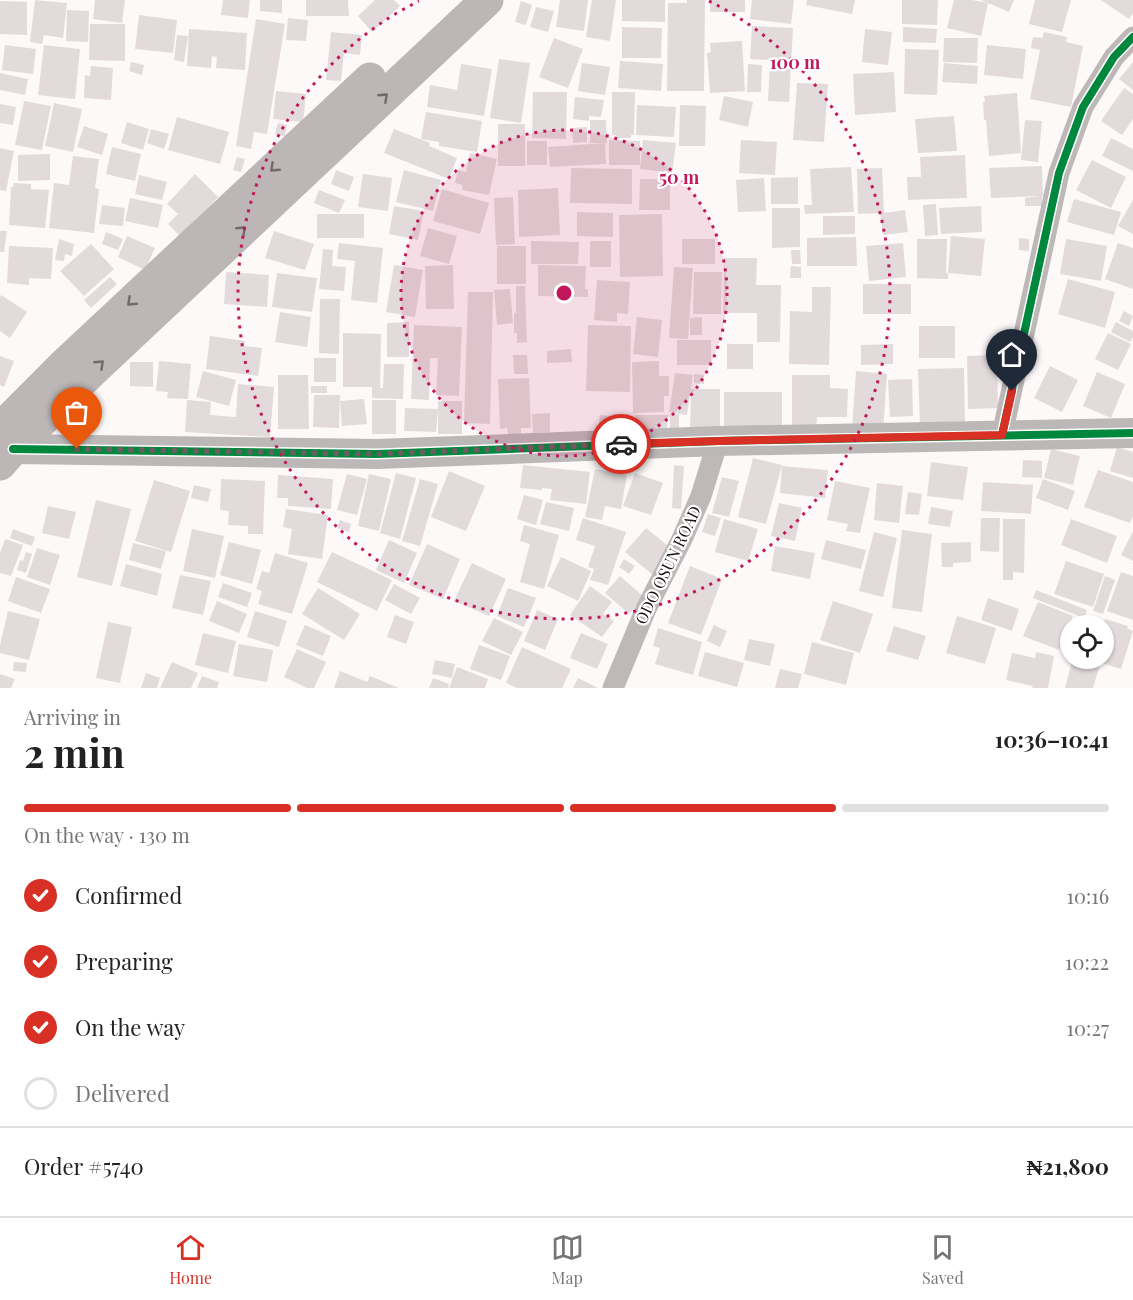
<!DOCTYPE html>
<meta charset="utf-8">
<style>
:root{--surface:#fff;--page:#f2f2f2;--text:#222;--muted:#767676;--line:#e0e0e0;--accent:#d93025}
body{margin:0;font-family:"Playfair Display",serif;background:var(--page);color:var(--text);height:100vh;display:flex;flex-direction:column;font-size:22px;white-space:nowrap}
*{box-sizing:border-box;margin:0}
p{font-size:20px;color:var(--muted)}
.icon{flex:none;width:33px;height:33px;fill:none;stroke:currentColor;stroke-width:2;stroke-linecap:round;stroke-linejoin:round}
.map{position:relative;height:688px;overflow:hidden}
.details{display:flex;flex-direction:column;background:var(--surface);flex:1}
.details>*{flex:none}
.buttons{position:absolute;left:1060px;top:615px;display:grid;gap:12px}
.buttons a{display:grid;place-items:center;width:54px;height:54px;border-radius:50%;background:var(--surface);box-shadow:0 2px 4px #0004;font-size:30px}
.pin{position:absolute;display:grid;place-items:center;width:51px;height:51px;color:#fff;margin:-62px -26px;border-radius:50% 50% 50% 0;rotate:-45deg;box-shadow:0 0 6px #0007}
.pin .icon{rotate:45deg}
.courier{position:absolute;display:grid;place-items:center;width:60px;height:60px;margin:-30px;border:4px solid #d93025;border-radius:50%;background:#fff;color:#222;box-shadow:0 2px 8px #0007}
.head em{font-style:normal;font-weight:700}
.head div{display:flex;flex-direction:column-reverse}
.head{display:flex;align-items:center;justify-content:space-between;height:102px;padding:0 24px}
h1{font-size:39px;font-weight:700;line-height:45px}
.bar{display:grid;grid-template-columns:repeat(4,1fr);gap:9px 6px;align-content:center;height:72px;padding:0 24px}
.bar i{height:8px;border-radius:4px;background:var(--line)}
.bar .active{background:var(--accent)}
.bar p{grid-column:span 4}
.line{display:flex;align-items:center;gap:15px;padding:0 24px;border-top:2px solid var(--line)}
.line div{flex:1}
ol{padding:0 24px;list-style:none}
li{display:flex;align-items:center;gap:18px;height:66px}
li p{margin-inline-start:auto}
li .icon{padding:6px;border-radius:50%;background:var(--accent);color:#fff;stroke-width:4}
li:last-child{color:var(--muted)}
li i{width:33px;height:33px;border:3px solid var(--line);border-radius:50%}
.menu{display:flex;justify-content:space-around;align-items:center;height:84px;border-top:2px solid var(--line);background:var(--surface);font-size:16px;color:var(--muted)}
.menu a{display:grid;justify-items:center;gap:3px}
.menu .active{color:var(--accent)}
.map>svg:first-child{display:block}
</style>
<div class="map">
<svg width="1133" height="688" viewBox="0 0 1133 688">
<rect width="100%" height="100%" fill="#fdf9f9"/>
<path fill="#e3dbdb" d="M35,0l32,3 -4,35 -19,-3 -2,9 -12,-2z
M95,0h30l-3,23 -29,-4z
M223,0h27l-2,18 -27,-3z
M260,0h22v13l-22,-2z
M306,0h42l1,16h-43z
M375,0h19l6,6 -28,26 -14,-16z
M560,0h28l-4,31 -28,-4z
M592,0h24l-6,41 -24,-4z
M622,0h43v22l-43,-1z
M687,0h18l-1,91h-37l1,-88h19z
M710,0h35v12h-35z
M752,0h42l-3,24 -41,-5z
M807,0h48l-3,14 -46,-9z
M902,0h36l-1,25 -35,-1z
M954,0h18l16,3 -7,33 -34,-8z
M981,0h33l-5,12z
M1035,0h36l-9,32 -33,-8z
M1101,0h32v13l-4,6z
M0,1l27,1v33l-27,-1z
M521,1l11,4 -6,20 -11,-3z
M536,7l18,4 -6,21 -18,-5z
M67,10l22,1 -1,31 -22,-1z
M139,15l38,5 -4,33 -38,-4z
M288,18l20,2 -2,21 -20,-1z
M256,19l29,5 -18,110 -13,-2 -3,17 -15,-3z
M90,24h35v37l-36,-1z
M752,26l41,2 -4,74 -21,-1 2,-41 -20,-1z
M622,27l40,1 -1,30h-39z
M903,27l34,2 -1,14 -33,-1z
M189,29l58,4 -2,37 -29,-2 1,-11 -5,-1 -1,12 -24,-2z
M865,29l27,3 -4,33 -26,-3z
M331,32l31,3 -2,20 -16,-2 -3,28 -15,-1z
M1044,32l23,5 -1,5 17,4 -12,61 -41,-8 10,-49 -9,-2 2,-11 9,1z
M177,35l11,1 -4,26 -10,-2z
M554,38l29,11 -15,39 -29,-11z
M944,38h34l-1,25 -34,-1z
M742,41l3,50 -35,2 -3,-40 4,-1 -1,-9z
M5,45l31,4 -3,25 -31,-4z
M44,45l36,4 -5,50 -37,-4z
M987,45l39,4 -3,30 -39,-4z
M905,49l34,1 -2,45 -33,-1z
M499,59l31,4 -9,60 -31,-5z
M620,61l43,3 -2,27 -43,-3z
M131,62l13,3 -2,10 -13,-4z
M1133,62v28l-14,-11z
M582,63l28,4 -5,28 -27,-4z
M944,63l34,3 -1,18 -35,-2z
M461,64l31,5 -8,47 -57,-9 3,-22 27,5z
M748,64l14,1 -1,27h-14z
M91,66l22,2 -2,32 -27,-2 1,-23 5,1z
M894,72l2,40 -41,3 -2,-41z
M0,73l28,6 -3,16 -25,-5z
M797,83l31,1 -4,58 -31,-2z
M1124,88l9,6v25l-11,16 -21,-14z
M276,91l30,3 -3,28 -30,-3z
M533,92h34l-1,47 -34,-1z
M612,92h23l-1,43h-3v3h-15v-3h-4z
M1017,93l4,60 -32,3 -3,-36h-2l-1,-18h2l-1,-6z
M724,96l29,6 -5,25 -29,-7z
M575,97l29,3 -3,17 -12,-1v5l-16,-2z
M24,101l27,5 -9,44 -27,-5z
M54,103l28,6 -9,43 -28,-6z
M0,104l16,3 -3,18 -13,-2z
M637,105l39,2 -2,30 -38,-2z
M680,105l26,1 -1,40h-26z
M426,112l56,9 -5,31 -38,-6v-4l-18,-3z
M954,116l3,35 -39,2 -3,-34z
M177,117l52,15 -9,32 -52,-14z
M590,120h16l1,23h-17z
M1025,120l17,1 -4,41 -17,-2z
M127,122l22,7 -6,21 -22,-7z
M278,123l9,2 -2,11 -10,-2z
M498,124h27v42h-27z
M84,126l24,8 -6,21 -25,-8z
M587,127v15l-14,1 -1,-15z
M151,129l18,5 -5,15 -17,-6z
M394,129l36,14 -1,3 28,12 -8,21 -65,-26z
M1111,138l22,11v22l-31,-15z
M609,140l31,1v24h-31z
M643,140l33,3 -4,30 -32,-4z
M741,140l36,2 -2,33 -36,-2z
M527,141h20v24h-20z
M605,143l1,21 -56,3 -2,-20z
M112,147l29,7 -6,27 -29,-7z
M0,148l14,3 -8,40 -6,-1z
M470,153l27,6 -8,36 -27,-5 1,-5 -8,-2 3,-13 8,2z
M50,154v26l-32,1v-26z
M965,155l2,43 -59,2 -1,-23h14l-1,-20z
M73,156l26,3 -4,29 4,1 -5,44 -45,-5 5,-45 15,2z
M237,157l8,2 -4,13 -8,-2z
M1092,160l34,17 -15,31 -35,-18z
M1042,166l1,30h-1v10h-17v-8l14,-2 -48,2 -2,-30z
M851,167l3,45 -49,2 -1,-9h8l-2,-36z
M571,168l61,1v35l-62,-1z
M882,168l2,45 21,-3 3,22 -25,3 -3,-22 -22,1 -1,-45z
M336,170l18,7 -5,14 -18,-7z
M404,170l37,10 -8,31 -37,-9z
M195,174l23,23 -38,39 -12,-12 10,-10 -11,-10z
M363,174l29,4 -4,33 -30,-4z
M139,175l28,7 -5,18 -27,-6z
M798,177v27h-27v-26z
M764,178l2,33 -28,1 -2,-32z
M640,179h30v31h-31z
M14,183l17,1v5l18,1 -4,38 -36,-3 2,-38h2z
M558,188l2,47 -41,2 -1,-47z
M442,189l47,14 -9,31 -47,-13z
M319,190l26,10 -6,13 -25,-10z
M513,197l2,47 -19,1 -2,-47z
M130,198l33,7 -5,23 -33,-7z
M1074,199l47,13 -7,23 -47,-13z
M1133,200v34l-15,-8z
M936,204l2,31 -13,1 -2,-31z
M102,205l23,3 -2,18 -24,-2z
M394,206l30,5 -6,29 -29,-6z
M981,206l1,26 -41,2 -2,-26z
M772,208h28v39l-28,1z
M577,212l36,1v24l-36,-1z
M317,214h47v24h-47z
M662,214l1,62 -43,1 -1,-62z
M823,216h32v18l-32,1z
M428,228l29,8 -8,28 -29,-8z
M0,231h7l-3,21h-4z
M274,231l40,13 -9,26 -40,-12z
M106,232l17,7 -5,11 -16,-6z
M127,236l28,12 -10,22 -27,-13z
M951,236l34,3 -4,37 -33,-3v6l-31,-1v-39h30l-1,34h2z
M856,237l1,29h-50v-28z
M1019,238l10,1v12l-10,-1z
M59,239l15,5 -2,12 -7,-2 -1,7 -9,-1z
M682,239h33v25h-33z
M1066,239l41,7 -6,35 -41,-7z
M531,241l48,1 -1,22h-47z
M590,241h21v26h-21z
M339,243l44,5 -6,55 -26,-3 4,-39 -18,-2z
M903,243l3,34 -37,4 -3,-35z
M1118,243l15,5v41l-28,-10z
M91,244l23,25 -30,27 -24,-25z
M9,246l44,2 -2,31 -22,-1v7l-22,-2z
M497,246h29v38h-29z
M323,249l10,1 -1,16 14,1 -2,24 -25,-2z
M791,250h9l1,14h-9z
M724,258h33l-1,27h25l-1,57h-23v-29h-34z
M394,265l29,5 -8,47 -29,-5z
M453,265l1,44h-28l-1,-43z
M538,265l48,1 -1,23h3v8l-50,-1z
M791,266l10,1v11h-11z
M674,267l19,1 -5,71 -19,-1z
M226,272l43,3 -2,32 -43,-3z
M694,272h28l-1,42h-28z
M277,273l40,5 -5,34 -40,-5z
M110,277l7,7 -26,24 -7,-8z
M1068,279l47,13 -10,36 -47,-14z
M597,280l33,2 -2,32 -11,-1v9l-23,-2z
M863,284h48v30h-48z
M516,286h9l2,56 -10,1v-10h-3v-20h2z
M812,287h19l-2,78 -40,-1 1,-53 22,1z
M510,289l3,34 -16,2 -3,-35z
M468,292h25l-3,132 -26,-1z
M1,295l26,17 -17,26 -10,-7v-33z
M320,299h20l-1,55 -20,-1z
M1124,311l9,5 -4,10 -10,-5z
M280,312l31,5 -4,30 -32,-5z
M637,317l25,3 -4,37 -25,-3z
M702,317v18h-12v-17z
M409,322v35h-22v-34z
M1116,322l17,9v6l-3,5 -19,-10z
M414,325l48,2 -3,69 -23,-1 2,-37h-8l-1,42 -18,-1z
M588,325l43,1 -1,66 -44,-1z
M919,326h36v32h-36z
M343,333l38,1 -1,54h3l1,-24h20l-1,35 -31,-1v-11h-29z
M1108,333l23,11 -13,26 -23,-11z
M210,336l35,5 -1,5 18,2 -4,28 -52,-7z
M677,340h34v25h-34z
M727,344h26v25h-26z
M893,344v20l-32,1v-20z
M571,349l1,13 -25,1v-12z
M513,355h14l1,19h-14z
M997,355l1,53 -30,1 -1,-53z
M0,356l14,5 -10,26 -4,-2z
M314,358h22v24h-22z
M159,361l32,3 -3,35 -21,-1 1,-6 -12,-1z
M659,361v15h10v20h-5v16l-31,1 -1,-51z
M130,362h23v25l-23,-1z
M1050,366l28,14 -16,32 -28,-14z
M964,368l1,58 -45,1 -2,-58z
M203,371l33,9 -7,26 -33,-9z
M856,371l31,3 -4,58 -31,-3z
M1097,372l28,12 -14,34 -28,-12z
M675,373l18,2 -6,40 -18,-3z
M694,374l10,1v9l-10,-1z
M278,375h30l1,54h-31z
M792,375h38v13l18,1 -1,28h-30l-1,10 -24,-1z
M529,378l2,50h-10v7l-13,1 -1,-8 -7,1 -2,-50z
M912,379l1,37 -23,1 -2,-37z
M238,384l36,3 -4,50 -85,-5 2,-32 24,2 -1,13 26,2z
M311,386h16v7h-16z
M691,389h29v41h-30z
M724,392h58v38l-58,-2z
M314,395h26l-1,33 -26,-1z
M364,399l3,25 -25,2 -2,-25z
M372,400h24v34h-24z
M438,401h24v33h-24z
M405,408l33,1 -2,23 -32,-1z
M550,413v19l-17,1 -1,-19z
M679,414v15h-9v-14z
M600,415l25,3 -2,15 -25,-3z
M635,415h33l-1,15 -22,-1v-3h-10z
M1117,447l16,5v26l-23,-7z
M1051,449l29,7 -7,29 -29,-7z
M753,458l29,7 -16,59 -28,-7z
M1023,460l19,1v17l-20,-1z
M931,462l37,5 -5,33 -36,-4z
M523,465l67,7 -4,32 -36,-4 2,-11 -10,-1v2l-22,-2z
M674,465l10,1 -3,43 -9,-1z
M782,466l46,4 -3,28 -45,-5z
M595,469l32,6 -6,34 -16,-3 -3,14 -17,-3z
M1098,470l35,12v34l-3,7 -46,-16z
M449,471l36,15 -19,45 -35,-14z
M396,473l20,5 -16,61 -20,-6z
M635,473l28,10 -12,32 -28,-9z
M347,474l20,5 -10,36 -20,-5z
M369,474l22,5 -12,52 -21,-5z
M278,475l55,4 -2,30 -43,-3v-8h-11z
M722,477l17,4 -10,36 -17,-4z
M221,479l44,2 -2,53h-15v-8l-20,-1 1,-14 -9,-1z
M420,479l18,5 -18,62 -18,-5z
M1043,479l32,12 -7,19 -32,-12z
M154,480l36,11 -19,61 -36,-11z
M835,481l35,7 -10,45 -14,-2 2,-7 -21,-4z
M983,482l50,3 -2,29 -50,-3z
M877,483l26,3 -4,37 -25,-3z
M194,485l17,4 -3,13 -17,-4z
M908,492l14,2 -3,21 -14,-1z
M524,495l19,5 -7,25 -19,-6z
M96,500l35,9 -19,77 -35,-9z
M546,502l28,6 -5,23 -29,-7z
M779,503l23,5 -7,33 -24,-5z
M48,506l28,6 -7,27 -27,-6z
M931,507l22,4 -3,16 -22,-3z
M286,509l42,6 -6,44 -34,-5 4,-25 -9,-2z
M708,514l13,4 -6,18 -13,-4z
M583,518l43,14 -18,53 -18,-5 4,-11 -6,-2 7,-21 -19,-6z
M981,518h19l-1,34 -19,-1z
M724,519l34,10 -10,32 -33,-9z
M1003,519h22l-1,54 -11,-1v8h-10z
M1071,519l46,17 -10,27 -46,-18z
M340,520l11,4 -2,8 -12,-4z
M524,525l35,10 -15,54 -24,-7 10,-38 -10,-3z
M646,528l27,22 -20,25 -28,-23z
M13,529l22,8 -3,9 -22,-8z
M192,529l32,7 -9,42 -32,-7z
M902,530l30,4 -10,78 -30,-4z
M1133,531v30l-12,-6z
M874,532l23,6 -14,59 -24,-6z
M5,539l18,6 -12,31 -11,-3v-20z
M389,540l28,13 -13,30 -28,-13z
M826,540l40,10 -5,19 -40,-10z
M229,542l32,8 -9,34 -32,-9z
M971,542v20l-18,1v4h-11l-1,-24z
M133,543l33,8 -5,18 -32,-9z
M427,544l33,15 -17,40 -34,-14z
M775,546l40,7 -5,26 -39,-8z
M37,548l23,7 -10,30 -23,-8z
M26,552l6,2 -6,19 -9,-3 3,-10 3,1z
M332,552l60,28 -15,31 -60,-29z
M275,553l33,10 -16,51 -34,-10 4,-13 -6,-2 6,-18 7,2z
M561,557l30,14 -13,30 -31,-15z
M624,559l11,7 -6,8 -10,-7z
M1066,561l38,13 -11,33 -39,-13z
M472,563l34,16 -17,37 -35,-15z
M126,564l36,10 -5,22 -37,-10z
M690,566l32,13 -21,56 -33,-12z
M1121,572l12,4v44l-26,-9z
M180,575l31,6 -8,34 -31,-7z
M620,576l24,21 -15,17 -24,-21z
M1105,576l10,4 -12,34 -10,-3z
M16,577l34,12 -9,24 -33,-12z
M223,583l29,10 -5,14 -29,-10z
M394,584l26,14 -9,16 -26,-14z
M590,586l22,16 -9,12 11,7 -12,16 -32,-22z
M318,588l42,26 -16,26 -42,-26z
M508,588l28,10 -12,29 -27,-11z
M1036,590l51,20 -3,8 -51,-20z
M988,598l31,11 -7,22 -31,-11z
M217,601l30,13 -8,19 -30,-12z
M833,601l40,13 -13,39 -40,-13z
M1038,602l35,14 -14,34 -36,-14z
M537,610l21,9 -13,31 -21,-9z
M8,611l32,8 -11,41 -29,-7v-8z
M255,611l32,10 -8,26 -32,-10z
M395,615l19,7 -8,22 -19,-7z
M957,616l39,12 -11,36 -39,-11z
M494,618l29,14 -12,23 -29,-14z
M1105,619l23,7 -1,2 6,3 -12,38 -33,-10 16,-1v-32h-1z
M108,622l24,5 -12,56 -24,-5z
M305,625l26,11 -8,20 -27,-11z
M714,625l13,6 -7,16 -13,-6z
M894,626l32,10 -8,24 -32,-9z
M658,628l44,14 -9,33 -38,-11 5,-16 -7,-2z
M203,633l33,8 -8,32 -33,-8z
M581,633l27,11 -11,25 -27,-11z
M749,639l26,5 -5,22 -26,-6z
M812,642l42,11 -8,32 -42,-11z
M239,644l34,6 -6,32 -34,-6z
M479,645l31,11 -9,24 -31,-11z
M522,647l49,22 -9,19h-45l-11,-5z
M297,649l29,13 -12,26h-7l-23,-11z
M705,652l39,11 -7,24 -39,-11z
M1036,652l18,4 -6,32h-16l1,-2 -27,-6 6,-27 23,5z
M1073,658h5l22,6 -7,24h-28z
M435,660l20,4 -3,14 -20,-4z
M14,662l13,1 -1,9 -13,-1z
M172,662l26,11 -7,15h-31z
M457,667l31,12 -3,9h-36z
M780,669l22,5 -4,14h-23z
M340,671l27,11 3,-6 29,12h-65z
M146,673l14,5 -3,10h-16z
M0,674l15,5 -4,9h-11z
M202,676l17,6 -2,6h-20z
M433,678l16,6 -1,4h-19z
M578,678l20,10h-25z"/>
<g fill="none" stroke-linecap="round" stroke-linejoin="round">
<path stroke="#beb8b8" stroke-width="21" d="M1002,435l57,-262 24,-66 31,-50 19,-20
M613,688l33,-79 36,-70 19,-43 17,-55"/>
<path stroke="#bdb8b8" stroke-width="30" d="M13,449l364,5 341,-13 415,-8"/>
<path stroke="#bcb6b6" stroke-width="33" d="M0,429l65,-65 305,-285
M0,464l13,-15 77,-76 397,-373"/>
<g stroke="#fff" stroke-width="11">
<path id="cycleway" d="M1002,435l57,-262 24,-66 31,-50 19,-20
M13,449l364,5 341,-13 415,-8"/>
</g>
<use href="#cycleway" stroke="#00873e" stroke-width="8"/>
</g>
<defs><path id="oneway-chevron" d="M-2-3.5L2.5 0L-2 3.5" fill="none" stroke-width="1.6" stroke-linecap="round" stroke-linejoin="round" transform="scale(1.5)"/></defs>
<g stroke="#726a6a">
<use href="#oneway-chevron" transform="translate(384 97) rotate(-43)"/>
<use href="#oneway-chevron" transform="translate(274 168) rotate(137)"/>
<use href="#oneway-chevron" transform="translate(242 230) rotate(-43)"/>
<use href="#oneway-chevron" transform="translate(131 302) rotate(137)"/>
<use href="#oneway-chevron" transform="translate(100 364) rotate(-43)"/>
</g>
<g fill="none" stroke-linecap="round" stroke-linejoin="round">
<path stroke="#685f5f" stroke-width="6" stroke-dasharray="0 10.8" d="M77,449l300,5 244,-10"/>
<path stroke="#d93025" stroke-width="8" d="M621,444l97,-3 284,-6 10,-44"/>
</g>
<circle cx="564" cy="293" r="163" fill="#c2185b" fill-opacity=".12"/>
<g fill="none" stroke="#c2185b" stroke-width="3" stroke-dasharray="3 6">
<circle cx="564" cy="293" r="163"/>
<path d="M709 1A326 326 0 1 1 419 1"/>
</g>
<g text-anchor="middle" stroke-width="4.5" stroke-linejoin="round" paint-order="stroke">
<g font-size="16" fill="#180c0c" stroke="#fff">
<text transform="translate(668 565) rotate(-64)" y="6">ODO OSUN ROAD</text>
</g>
</g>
<circle cx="564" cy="293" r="9" fill="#c2185b" stroke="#fff" stroke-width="3"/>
<g font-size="18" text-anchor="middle" font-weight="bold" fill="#c2185b" stroke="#fff" stroke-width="4.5" stroke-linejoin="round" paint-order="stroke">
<text x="795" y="69">100 m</text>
<text x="679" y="184">50 m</text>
</g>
</svg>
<div class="buttons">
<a><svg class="icon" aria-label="locate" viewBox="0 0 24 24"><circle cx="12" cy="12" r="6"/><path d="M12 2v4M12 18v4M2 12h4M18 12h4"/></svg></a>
</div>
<div class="pin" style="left:77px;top:449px;background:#ea580c"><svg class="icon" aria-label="bag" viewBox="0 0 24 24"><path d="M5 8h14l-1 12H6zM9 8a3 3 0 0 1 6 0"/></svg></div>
<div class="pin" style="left:1012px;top:391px;background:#1f2937"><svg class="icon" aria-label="home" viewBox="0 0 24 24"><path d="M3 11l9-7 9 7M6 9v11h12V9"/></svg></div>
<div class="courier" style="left:621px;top:444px"><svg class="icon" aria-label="car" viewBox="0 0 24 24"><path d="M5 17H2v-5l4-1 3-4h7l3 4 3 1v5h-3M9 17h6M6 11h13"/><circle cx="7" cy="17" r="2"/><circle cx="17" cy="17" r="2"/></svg></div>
</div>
<section class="details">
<div class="head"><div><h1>2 min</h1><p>Arriving in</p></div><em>10:36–10:41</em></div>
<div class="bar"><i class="active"></i><i class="active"></i><i class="active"></i><i></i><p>On the way · 130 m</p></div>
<ol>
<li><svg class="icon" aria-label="check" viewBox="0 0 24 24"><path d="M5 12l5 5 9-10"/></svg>Confirmed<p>10:16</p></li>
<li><svg class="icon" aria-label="check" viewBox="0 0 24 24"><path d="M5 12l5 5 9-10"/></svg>Preparing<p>10:22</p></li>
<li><svg class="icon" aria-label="check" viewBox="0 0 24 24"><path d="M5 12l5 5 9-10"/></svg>On the way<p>10:27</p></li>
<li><i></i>Delivered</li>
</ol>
<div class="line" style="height:78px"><div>Order #5740</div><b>₦21,800</b></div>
</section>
<nav class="menu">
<a class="active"><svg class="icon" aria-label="home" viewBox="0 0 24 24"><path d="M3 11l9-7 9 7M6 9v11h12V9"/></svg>Home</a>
<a><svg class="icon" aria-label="map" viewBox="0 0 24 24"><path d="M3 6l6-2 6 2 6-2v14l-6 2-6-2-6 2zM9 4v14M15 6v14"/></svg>Map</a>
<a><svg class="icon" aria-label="saved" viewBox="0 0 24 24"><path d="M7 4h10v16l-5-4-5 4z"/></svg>Saved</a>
</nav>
